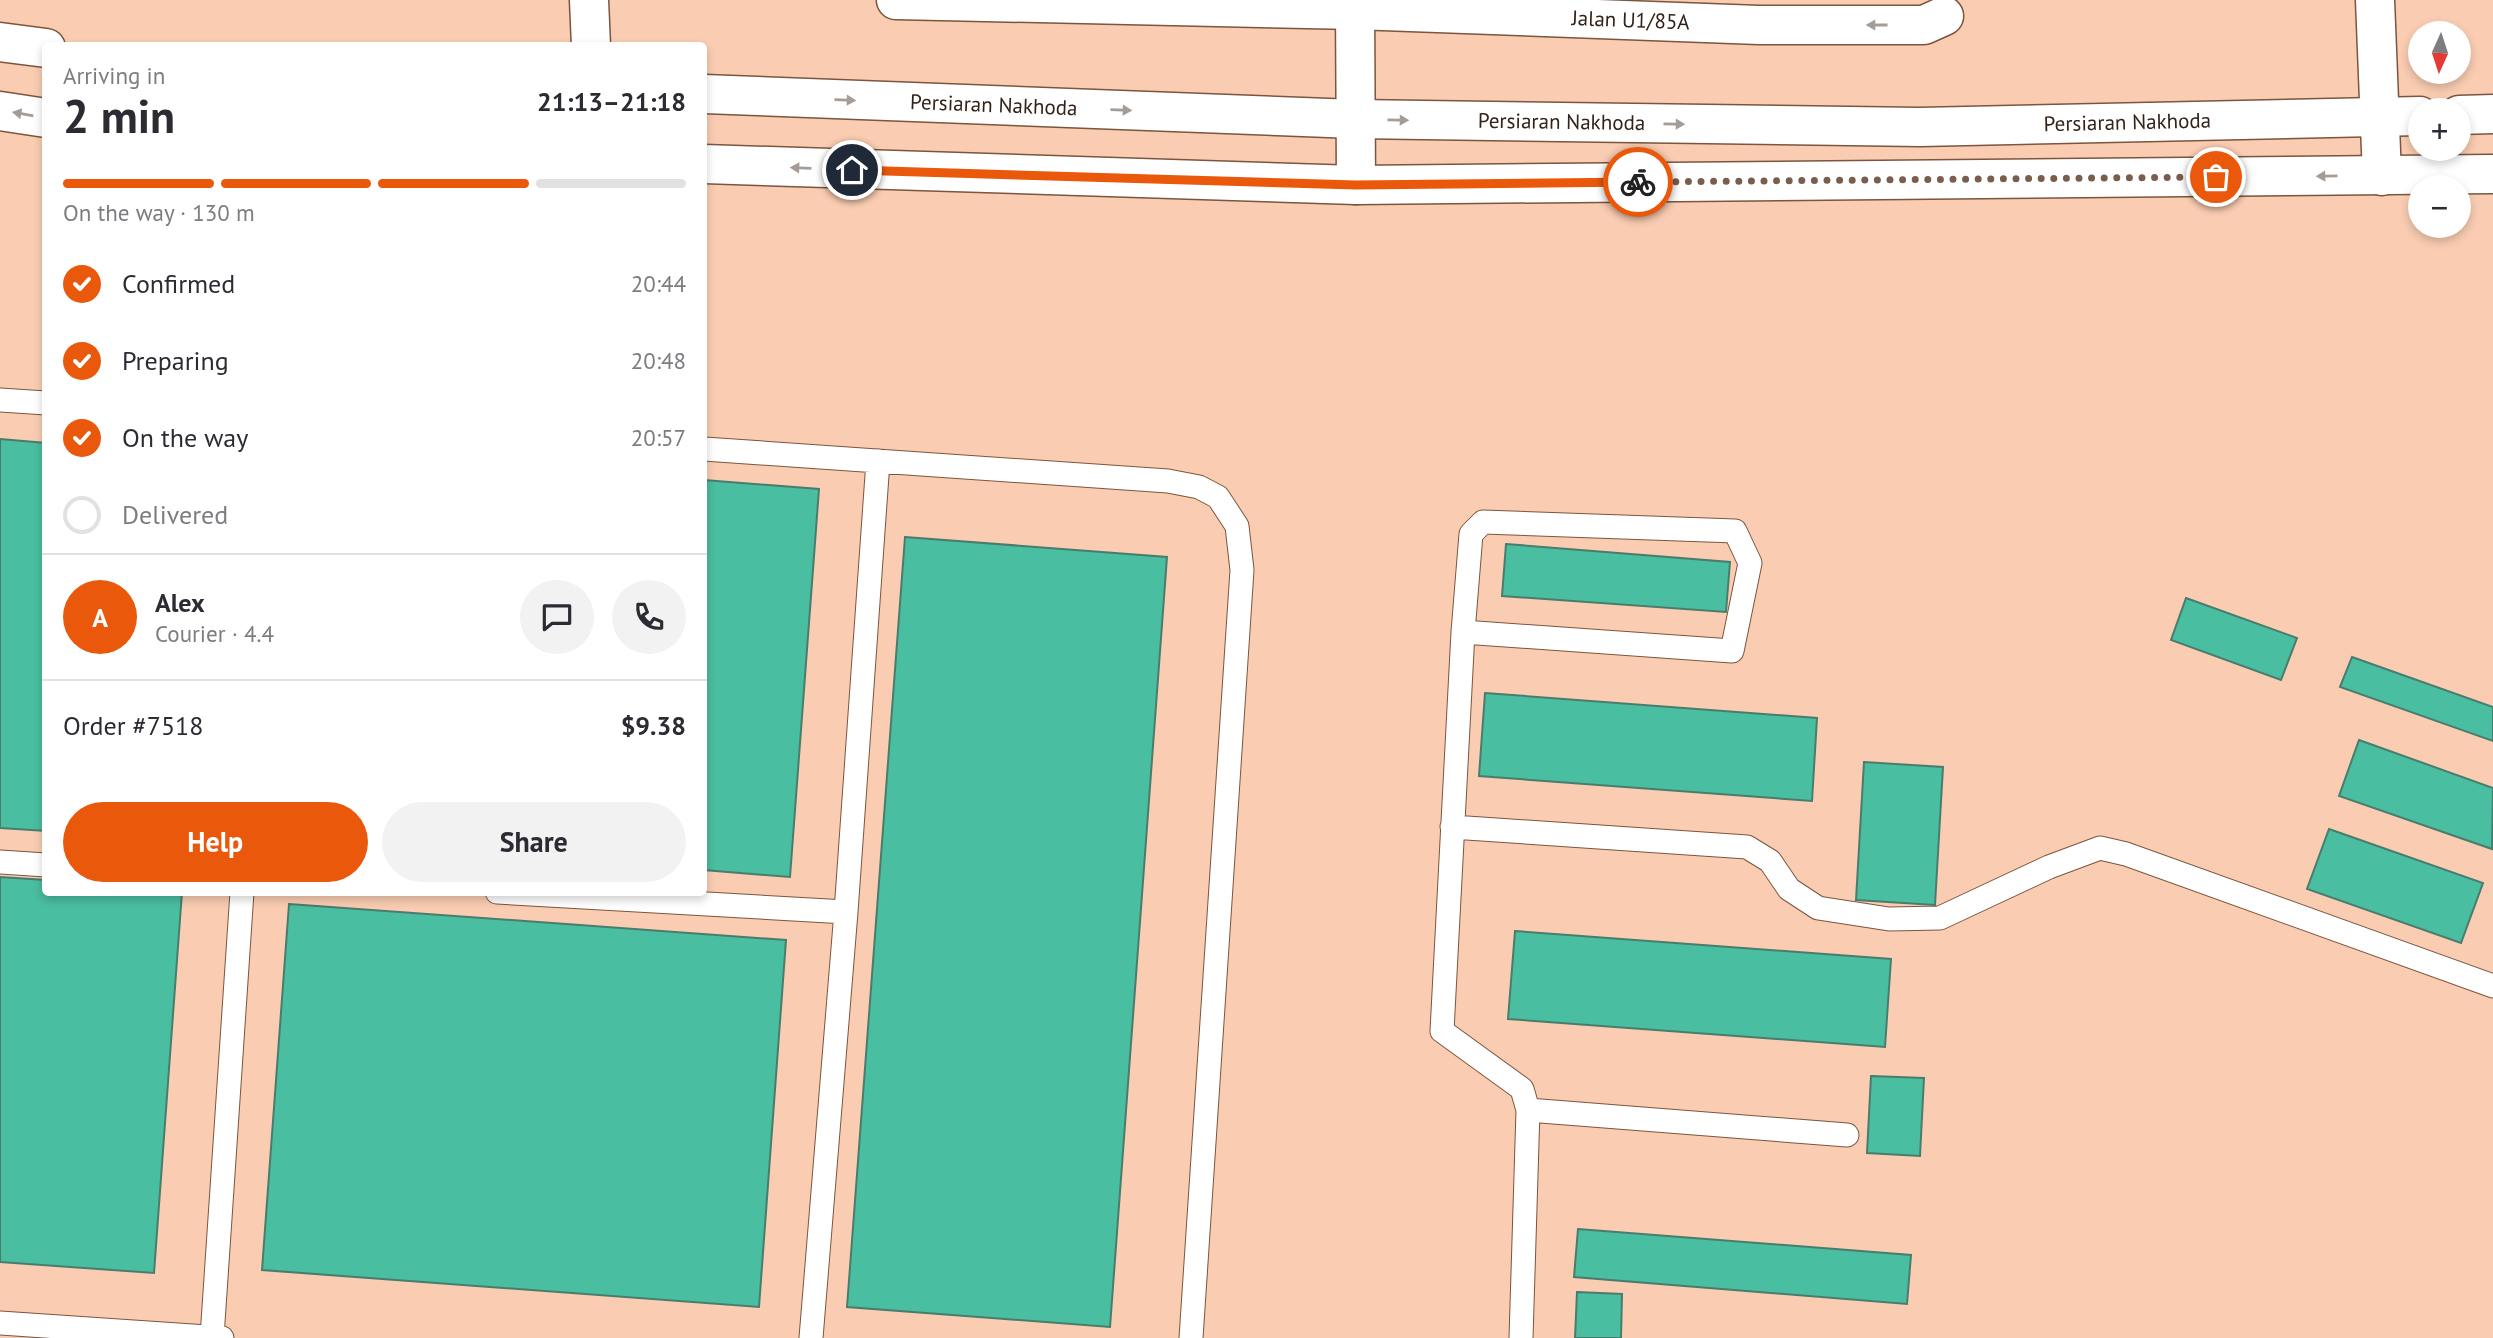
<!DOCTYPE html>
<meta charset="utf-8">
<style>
:root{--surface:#fff;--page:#f2f2f3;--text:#2b2b33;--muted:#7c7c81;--line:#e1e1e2;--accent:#ea580c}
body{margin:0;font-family:"PT Sans",sans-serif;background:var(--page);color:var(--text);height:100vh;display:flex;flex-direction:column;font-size:26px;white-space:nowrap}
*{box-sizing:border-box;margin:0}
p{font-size:23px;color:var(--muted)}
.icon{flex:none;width:38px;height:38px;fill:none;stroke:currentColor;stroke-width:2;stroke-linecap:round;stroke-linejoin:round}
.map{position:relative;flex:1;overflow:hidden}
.panel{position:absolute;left:42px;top:42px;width:665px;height:854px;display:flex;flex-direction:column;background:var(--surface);border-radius:7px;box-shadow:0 4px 10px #0003}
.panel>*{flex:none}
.needle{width:46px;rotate:183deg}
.fabs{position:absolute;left:2408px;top:21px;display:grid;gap:14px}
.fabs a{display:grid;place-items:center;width:63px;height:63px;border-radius:50%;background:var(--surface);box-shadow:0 4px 10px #0003;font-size:35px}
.pin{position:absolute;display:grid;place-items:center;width:60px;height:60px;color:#fff;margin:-30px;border:4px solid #fff;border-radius:50%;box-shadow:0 2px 7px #0007}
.courier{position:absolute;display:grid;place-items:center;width:70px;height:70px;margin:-35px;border:5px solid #ea580c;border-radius:50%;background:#fff;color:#222;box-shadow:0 2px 9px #0007}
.head em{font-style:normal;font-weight:800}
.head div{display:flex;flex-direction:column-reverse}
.head{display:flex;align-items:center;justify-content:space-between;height:119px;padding:0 21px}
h1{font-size:46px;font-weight:800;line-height:52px}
.bar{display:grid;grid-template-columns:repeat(4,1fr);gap:10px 7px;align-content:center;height:84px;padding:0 21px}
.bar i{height:9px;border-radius:5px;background:var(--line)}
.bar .on{background:var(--accent)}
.bar p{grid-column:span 4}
.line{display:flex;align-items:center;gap:18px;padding:0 21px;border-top:2px solid var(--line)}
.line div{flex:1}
.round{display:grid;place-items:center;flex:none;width:74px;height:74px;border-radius:37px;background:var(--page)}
ol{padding:0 21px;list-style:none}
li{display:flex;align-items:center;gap:21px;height:77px}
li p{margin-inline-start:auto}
li .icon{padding:7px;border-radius:50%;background:var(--accent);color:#fff;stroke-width:4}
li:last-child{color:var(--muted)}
li i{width:38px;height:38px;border:4px solid var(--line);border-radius:50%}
.cta{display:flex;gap:14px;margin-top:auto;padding:14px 21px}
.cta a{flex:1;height:80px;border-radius:42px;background:var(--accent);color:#fff;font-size:28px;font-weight:800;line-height:80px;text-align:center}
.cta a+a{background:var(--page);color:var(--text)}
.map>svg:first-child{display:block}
</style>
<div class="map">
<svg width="2493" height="1338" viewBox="0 0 2493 1338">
<rect width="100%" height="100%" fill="#facdb2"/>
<path fill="#4abea0" stroke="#487d6e" stroke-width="2" d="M0,439l46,4v388l-46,-3z
M704,480l115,9 -29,388 -86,-7z
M905,537l262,20 -57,770 -263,-20z
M1506,544l224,18 -4,50 -224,-16z
M2186,598l111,40 -16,42 -110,-40z
M2352,657l141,50v34l-153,-54z
M1485,693l332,25 -5,83 -333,-25z
M2359,740l134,48 -1,61 -153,-53z
M1864,762l79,5 -8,138 -79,-5z
M2329,829l154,54 -22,60 -154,-54z
M0,877l46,3v12h136l-28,381 -154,-11z
M289,904l497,36 -27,367 -497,-37z
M1515,931l376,28 -6,88 -377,-28z
M1871,1076l53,2 -4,78 -53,-3z
M1578,1229l333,26 -4,49 -333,-27z
M1577,1292l45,2 -1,44h-46z"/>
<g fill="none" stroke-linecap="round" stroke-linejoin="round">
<g stroke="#7b553d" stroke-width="25">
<path id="service" d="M0,400l46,3
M704,449l464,32 31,6 19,10 19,29 5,44 -51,768
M1483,522l252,9 15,32 -18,88 -269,-19 8,-98z
M1463,632l-21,399 80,58 6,21 -7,228
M1452,827l295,20 23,14 19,28 29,19 71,11 51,-1 109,-51 51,-19 26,6 367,132
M0,862l46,3
M497,892l349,20
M1528,1110l319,25
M0,1323l222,15
M212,1337l30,-445
M811,1338l35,-426 32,-451"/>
</g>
<g stroke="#7b553d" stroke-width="41">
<g id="minor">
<path d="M589,0l2,46"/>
<path id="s1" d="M896,0l459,10 404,15h165l20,-9"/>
<path d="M1355,0l1,185"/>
<path d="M2375,0l7,176"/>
</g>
</g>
<g stroke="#7b553d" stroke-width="41">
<g id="tertiary">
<path d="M0,42l46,6"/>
<path id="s2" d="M704,94l651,25 565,8 500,-11"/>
<path d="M0,111l46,7"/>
<path d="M2459,115l34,-1"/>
<path d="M704,164l652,21 1137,-11"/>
</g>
</g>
<use href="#service" stroke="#fff" stroke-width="23"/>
<use href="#minor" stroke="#fff" stroke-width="38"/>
<use href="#tertiary" stroke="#fff" stroke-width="38"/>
</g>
<defs><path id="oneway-solid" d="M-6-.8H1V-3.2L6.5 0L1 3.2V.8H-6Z" transform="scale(1.75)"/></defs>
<g fill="#a39c97">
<use href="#oneway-solid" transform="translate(1877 25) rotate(180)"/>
<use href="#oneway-solid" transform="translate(845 100) rotate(2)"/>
<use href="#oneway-solid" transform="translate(1121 110) rotate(2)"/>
<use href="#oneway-solid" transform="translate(23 114) rotate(-170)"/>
<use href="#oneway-solid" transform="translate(1398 120) rotate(1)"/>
<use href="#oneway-solid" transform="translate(1674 124) rotate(1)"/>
<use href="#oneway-solid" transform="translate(801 168) rotate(-178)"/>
<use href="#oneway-solid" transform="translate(2327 176) rotate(179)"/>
</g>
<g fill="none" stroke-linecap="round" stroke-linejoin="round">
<path stroke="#795e4e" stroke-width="7" stroke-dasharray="0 12.6" d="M1638,182l578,-5"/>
<path stroke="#ea580c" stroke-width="9" d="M852,170l504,15 282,-3"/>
</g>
<g text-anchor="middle" stroke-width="5" stroke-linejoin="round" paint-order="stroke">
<g font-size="21" fill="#332218" stroke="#facdb2">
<text dy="7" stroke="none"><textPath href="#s1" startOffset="735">Jalan U1/85A</textPath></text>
<text dy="7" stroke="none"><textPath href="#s2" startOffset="290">Persiaran Nakhoda</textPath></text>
<text dy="7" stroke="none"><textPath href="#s2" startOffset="858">Persiaran Nakhoda</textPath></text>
<text dy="7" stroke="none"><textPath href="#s2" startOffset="1424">Persiaran Nakhoda</textPath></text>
</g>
</g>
</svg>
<div class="fabs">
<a><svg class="needle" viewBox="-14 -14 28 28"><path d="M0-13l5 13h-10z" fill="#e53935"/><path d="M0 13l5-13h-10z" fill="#7c7c81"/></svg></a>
<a>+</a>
<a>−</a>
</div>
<div class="pin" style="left:2216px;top:177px;background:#ea580c"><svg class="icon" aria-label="bag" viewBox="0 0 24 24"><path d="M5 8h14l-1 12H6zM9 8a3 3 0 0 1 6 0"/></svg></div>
<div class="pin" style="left:852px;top:170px;background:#1f2937"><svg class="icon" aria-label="home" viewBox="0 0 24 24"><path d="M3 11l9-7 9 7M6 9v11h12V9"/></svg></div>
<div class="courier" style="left:1638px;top:182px"><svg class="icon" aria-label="bike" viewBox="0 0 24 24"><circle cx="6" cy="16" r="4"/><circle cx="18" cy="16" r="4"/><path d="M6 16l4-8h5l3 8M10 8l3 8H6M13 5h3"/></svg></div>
<section class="panel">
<div class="head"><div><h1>2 min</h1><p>Arriving in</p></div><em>21:13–21:18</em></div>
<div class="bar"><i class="on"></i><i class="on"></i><i class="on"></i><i></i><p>On the way · 130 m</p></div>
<ol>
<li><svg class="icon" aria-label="check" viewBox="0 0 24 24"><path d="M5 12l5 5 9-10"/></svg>Confirmed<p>20:44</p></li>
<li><svg class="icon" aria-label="check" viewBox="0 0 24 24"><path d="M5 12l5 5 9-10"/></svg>Preparing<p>20:48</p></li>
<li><svg class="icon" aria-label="check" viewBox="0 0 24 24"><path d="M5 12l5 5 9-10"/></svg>On the way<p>20:57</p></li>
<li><i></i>Delivered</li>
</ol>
<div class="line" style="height:126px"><b class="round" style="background:var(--accent);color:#fff">A</b><div><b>Alex</b><p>Courier · 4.4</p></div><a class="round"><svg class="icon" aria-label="chat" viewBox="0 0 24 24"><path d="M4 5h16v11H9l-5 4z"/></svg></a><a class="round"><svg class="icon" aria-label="phone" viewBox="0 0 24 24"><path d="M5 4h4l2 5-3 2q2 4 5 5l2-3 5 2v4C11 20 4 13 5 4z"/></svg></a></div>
<div class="line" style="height:91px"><div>Order #7518</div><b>$9.38</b></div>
<div class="cta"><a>Help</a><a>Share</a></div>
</section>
</div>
